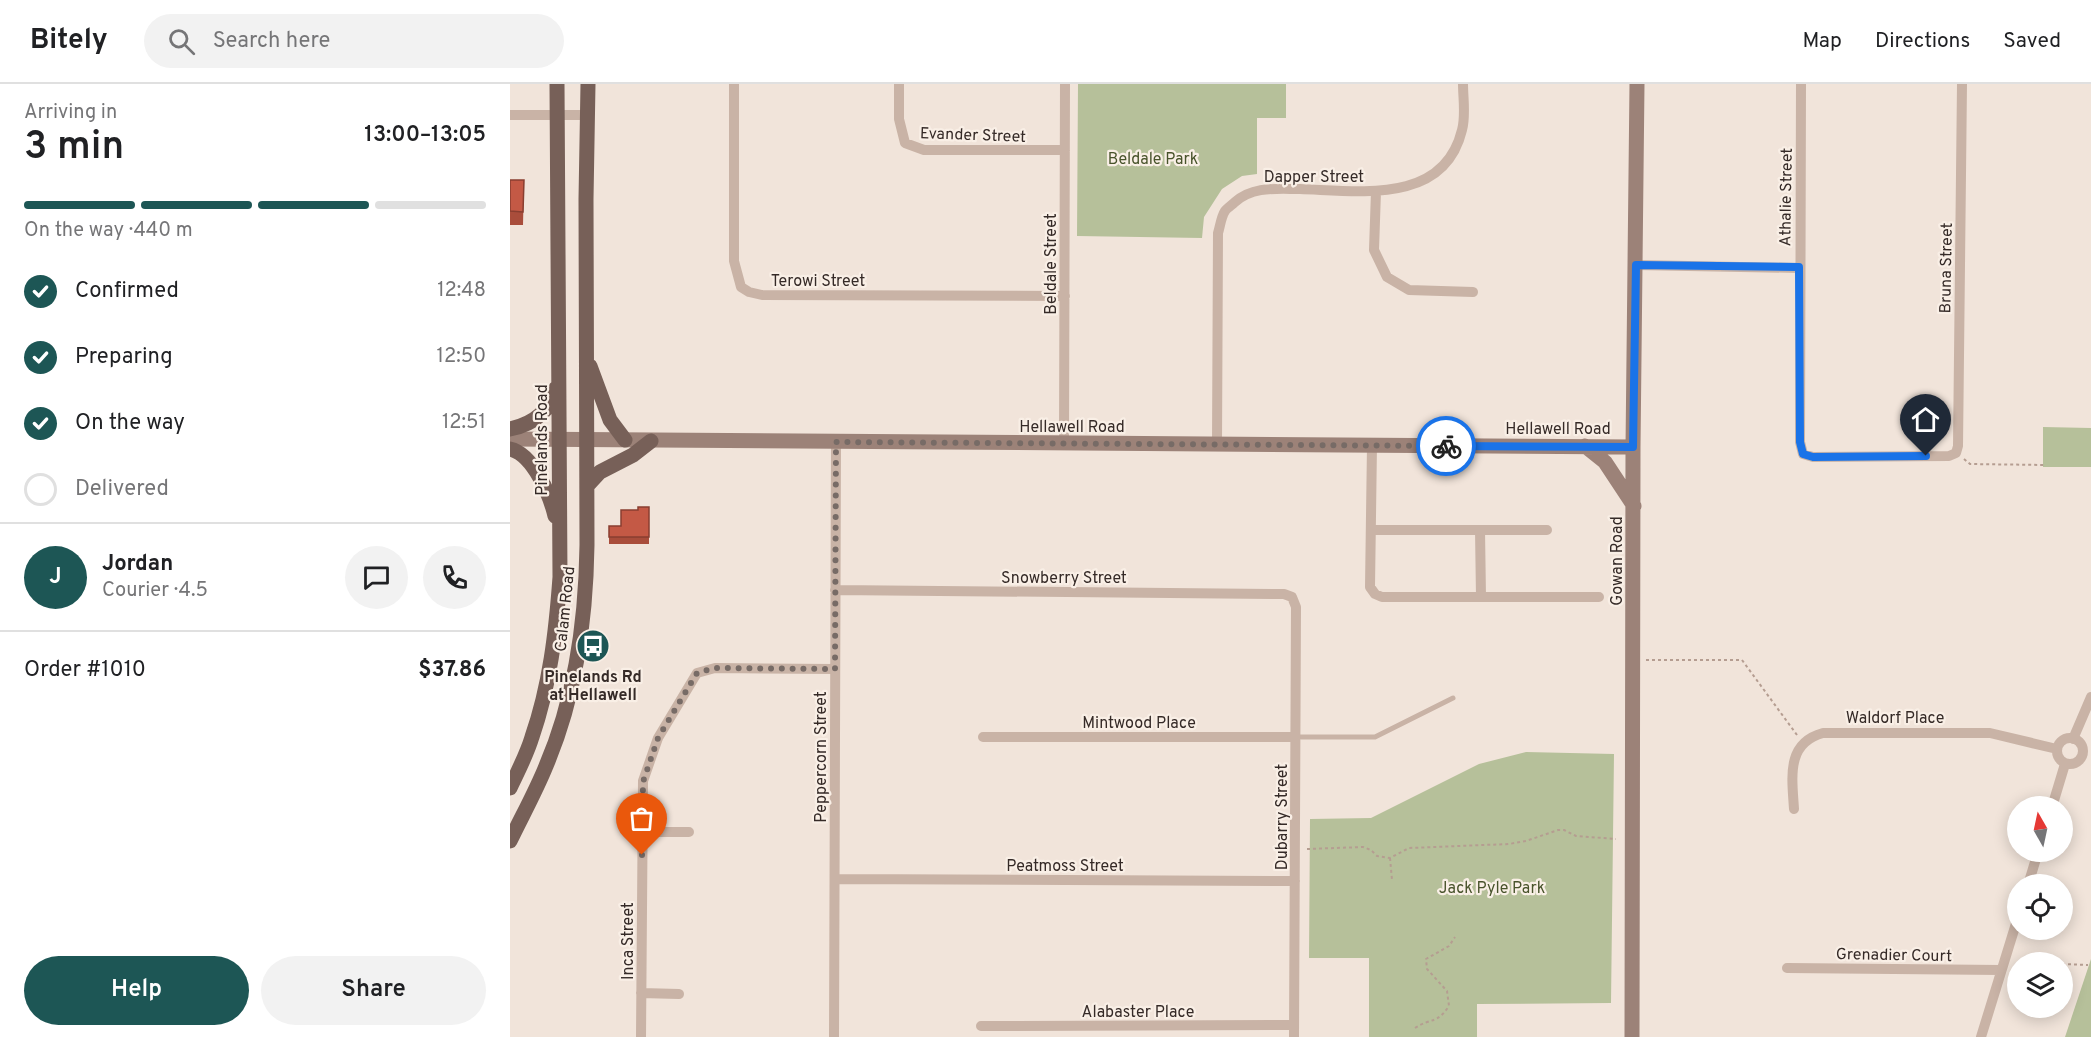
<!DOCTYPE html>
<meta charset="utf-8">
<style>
:root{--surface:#fff;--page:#f2f2f2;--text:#202124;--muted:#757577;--line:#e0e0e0;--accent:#1d5655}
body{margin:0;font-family:Overpass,sans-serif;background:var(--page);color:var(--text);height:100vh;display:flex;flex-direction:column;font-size:22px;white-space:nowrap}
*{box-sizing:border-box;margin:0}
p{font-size:20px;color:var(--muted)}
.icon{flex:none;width:33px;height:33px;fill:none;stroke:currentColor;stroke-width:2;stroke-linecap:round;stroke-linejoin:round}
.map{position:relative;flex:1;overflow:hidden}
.side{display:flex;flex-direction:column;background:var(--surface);width:510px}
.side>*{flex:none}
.needle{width:39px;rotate:351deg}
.controls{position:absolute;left:1497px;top:712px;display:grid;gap:12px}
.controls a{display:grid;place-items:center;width:66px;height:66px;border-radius:50%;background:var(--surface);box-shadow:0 3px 15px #0003;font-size:30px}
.pin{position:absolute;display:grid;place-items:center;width:51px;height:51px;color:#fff;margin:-62px -26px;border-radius:50% 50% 50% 0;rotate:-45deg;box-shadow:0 0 6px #0007}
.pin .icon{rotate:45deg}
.courier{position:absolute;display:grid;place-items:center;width:60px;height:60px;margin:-30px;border:4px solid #1a73e8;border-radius:50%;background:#fff;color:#222;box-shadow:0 2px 8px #0007}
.head em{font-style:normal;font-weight:600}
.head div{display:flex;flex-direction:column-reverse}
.head{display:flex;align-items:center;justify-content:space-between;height:102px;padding:0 24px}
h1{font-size:39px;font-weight:600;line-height:45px}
.bar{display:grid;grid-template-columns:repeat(4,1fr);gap:9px 6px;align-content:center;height:72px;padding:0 24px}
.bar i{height:8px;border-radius:4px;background:var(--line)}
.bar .active{background:var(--accent)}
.bar p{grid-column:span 4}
.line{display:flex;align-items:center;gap:15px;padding:0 24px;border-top:2px solid var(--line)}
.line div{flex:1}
.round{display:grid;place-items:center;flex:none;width:63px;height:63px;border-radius:32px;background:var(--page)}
ol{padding:0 24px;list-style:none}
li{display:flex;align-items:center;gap:18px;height:66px}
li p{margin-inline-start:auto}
li .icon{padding:6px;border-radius:50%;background:var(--accent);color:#fff;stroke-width:4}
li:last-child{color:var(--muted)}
li i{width:33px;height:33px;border:3px solid var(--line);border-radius:50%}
.button{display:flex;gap:12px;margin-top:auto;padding:12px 24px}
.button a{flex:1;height:69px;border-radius:36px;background:var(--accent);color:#fff;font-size:24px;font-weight:600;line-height:69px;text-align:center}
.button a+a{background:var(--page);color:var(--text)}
header{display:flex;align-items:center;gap:36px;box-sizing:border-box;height:84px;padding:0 30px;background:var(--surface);border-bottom:2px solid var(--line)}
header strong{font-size:28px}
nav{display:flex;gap:33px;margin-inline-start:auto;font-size:21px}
.search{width:420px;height:54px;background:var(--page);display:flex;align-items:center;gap:15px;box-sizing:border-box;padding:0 21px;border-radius:33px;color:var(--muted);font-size:22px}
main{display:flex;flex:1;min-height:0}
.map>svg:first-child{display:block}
</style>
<header>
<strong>Bitely</strong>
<div class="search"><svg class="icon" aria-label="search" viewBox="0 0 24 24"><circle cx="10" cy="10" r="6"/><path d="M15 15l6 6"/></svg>Search here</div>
<nav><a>Map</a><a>Directions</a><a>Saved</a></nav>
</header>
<main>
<section class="side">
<div class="head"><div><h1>3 min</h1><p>Arriving in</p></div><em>13:00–13:05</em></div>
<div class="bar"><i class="active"></i><i class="active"></i><i class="active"></i><i></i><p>On the way · 440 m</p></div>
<ol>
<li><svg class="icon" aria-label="check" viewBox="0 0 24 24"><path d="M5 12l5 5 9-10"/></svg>Confirmed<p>12:48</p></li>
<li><svg class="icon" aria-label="check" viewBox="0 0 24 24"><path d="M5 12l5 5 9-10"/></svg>Preparing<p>12:50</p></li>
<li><svg class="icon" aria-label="check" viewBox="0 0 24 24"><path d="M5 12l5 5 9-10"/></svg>On the way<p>12:51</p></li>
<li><i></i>Delivered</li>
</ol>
<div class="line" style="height:108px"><b class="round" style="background:var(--accent);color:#fff">J</b><div><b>Jordan</b><p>Courier · 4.5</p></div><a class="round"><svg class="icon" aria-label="chat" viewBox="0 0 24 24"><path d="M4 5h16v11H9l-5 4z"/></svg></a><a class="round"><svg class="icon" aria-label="phone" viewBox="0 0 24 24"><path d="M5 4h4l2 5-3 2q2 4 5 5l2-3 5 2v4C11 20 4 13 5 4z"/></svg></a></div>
<div class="line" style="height:78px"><div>Order #1010</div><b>$37.86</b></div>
<div class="button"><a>Help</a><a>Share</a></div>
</section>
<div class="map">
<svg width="1581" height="953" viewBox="0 0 1581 953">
<rect width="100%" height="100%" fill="#f1e4da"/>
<path fill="#b6c09a" d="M568,0h208v34h-29v56l-15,2 -20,13 -18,28 -2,21 -125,-2z
M1533,343l48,1v39h-48z
M1016,668l88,2 -3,249 -134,1v33h-108v-79h-60l1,-139 61,-1 108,-54z
M1581,875v78h-26z"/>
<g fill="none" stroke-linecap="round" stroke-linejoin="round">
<path stroke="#b59d91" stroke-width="2" stroke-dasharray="3 3" stroke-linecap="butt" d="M1454,375l6,5 74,1
M1101,512h6
M1136,576h96l55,75
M797,765l56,-2 8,3 6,6 13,2 19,-10 100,-4 17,-3 32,-11h6l12,6 40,3
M880,774l2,22
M1552,880l26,1
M905,944c17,-11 21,-3 34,-22l-2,-15 -20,-22 -1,-10 23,-13 6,-9"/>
<path stroke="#c9b3a6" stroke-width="5" d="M786,653h79l78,-39"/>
<path stroke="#c9b3a6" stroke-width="10" d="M224,0v177l7,26 8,5 13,3 303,1
M389,0v35l6,24 19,7h141
M1291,0l-1,358 3,12 10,3 136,-1 7,-3 2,-7 4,-362
M0,31h78
M866,107l-2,59 13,27 22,13 64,2
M1126,181l163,3
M554,360l1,-360
M707,361l1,-212c2,-6 3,-16 7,-22 2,-3 7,-6 10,-9 18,-16 41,-13 65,-13 59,2 144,16 162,-59 4,-14 1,-32 1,-46
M862,361l-2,142 5,7 7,3h217
M861,446h176
M970,446l1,67
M325,506l449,4 8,3 4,10 -2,430
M473,653h313
M1547 667a13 13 0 1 1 26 0a13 13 0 1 1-26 0Z
M1563,655l18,-42
M1542,723l13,-43
M1284,725c-2,-32 -8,-66 29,-76h167l67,16
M132,748h47
M325,795l460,2
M1518,801l10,-33
M1277,884l214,2
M131,909l38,1
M471,942l313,-1
M131,953l2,-256 15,-43 39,-65 18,-5 120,1
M324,953l2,-595
M1471,953l37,-120"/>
<path stroke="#9c8278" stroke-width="15" d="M0,355l1123,8
M1075,362l20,16 29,44
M1122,953l1,-590 4,-363"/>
<path stroke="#776058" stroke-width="15" d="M80,282l20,54 15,20
M0,345c24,-5 40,-18 46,-41
M0,365c23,5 40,46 45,67
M78,401l12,-13 33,-17 18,-14
M0,704c8,-17 17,-34 22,-51 18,-52 24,-105 28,-160l-3,-493
M0,757c12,-25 26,-50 36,-75 30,-70 40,-146 41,-221l-1,-346 2,-115"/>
</g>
<path fill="#a94d3b" d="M0,96h14l-1,45h-13z
M139,423v37h-40v-18h12l17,-16z"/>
<path fill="#c45945" stroke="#893e30" stroke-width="1.5" d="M0,96h14l-1,32 -13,-1z
M128,423h11v30h-40v-11h12v-16h17z"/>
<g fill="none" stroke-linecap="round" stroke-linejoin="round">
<path stroke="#776b66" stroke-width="6" stroke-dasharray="0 10.8" d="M132,771l1,-73 15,-44 39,-65 18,-5 120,1 1,-227 610,4"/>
<path stroke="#1a73e8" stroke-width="8" d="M936,362l187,1 3,-182 163,2 1,175 3,12 10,3 113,-1"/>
</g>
<defs>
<g id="bus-disc" transform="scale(1.725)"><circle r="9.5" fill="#1d5655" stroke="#f9efe6"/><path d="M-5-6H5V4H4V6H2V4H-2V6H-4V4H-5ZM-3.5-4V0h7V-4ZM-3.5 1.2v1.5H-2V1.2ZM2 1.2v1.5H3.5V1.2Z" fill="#fff"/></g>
</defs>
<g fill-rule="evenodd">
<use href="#bus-disc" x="83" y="562"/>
</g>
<g text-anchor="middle" stroke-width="4.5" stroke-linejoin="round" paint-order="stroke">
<g font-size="16" fill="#352a27" stroke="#f9efe6">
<text transform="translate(463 50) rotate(2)" y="6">Evander Street</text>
<text x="804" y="98">Dapper Street</text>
<text transform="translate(1275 113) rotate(-89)" y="6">Athalie Street</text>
<text transform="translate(540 180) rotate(-90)" y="6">Beldale Street</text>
<text transform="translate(1435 184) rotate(-89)" y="6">Bruna Street</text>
<text x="308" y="202">Terowi Street</text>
<text x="562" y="348">Hellawell Road</text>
<text x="1048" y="350">Hellawell Road</text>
<text transform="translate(31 356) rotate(-90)" y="6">Pinelands Road</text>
<text transform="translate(1106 477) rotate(-90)" y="6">Gowan Road</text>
<text x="554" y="499">Snowberry Street</text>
<text transform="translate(54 525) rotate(-84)" y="6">Calam Road</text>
<text x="1385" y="639">Waldorf Place</text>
<text x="629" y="644">Mintwood Place</text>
<text transform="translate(310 673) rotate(-90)" y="6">Peppercorn Street</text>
<text transform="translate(771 733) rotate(-90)" y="6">Dubarry Street</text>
<text x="555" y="787">Peatmoss Street</text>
<text transform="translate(117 857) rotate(-90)" y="6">Inca Street</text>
<text transform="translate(1384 870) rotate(1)" y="6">Grenadier Court</text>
<text x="628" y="933">Alabaster Place</text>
</g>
<g font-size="16" fill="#48532b" stroke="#f9efe6">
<text x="643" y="80">Beldale Park</text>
<text x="982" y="809">Jack Pyle Park</text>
</g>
<g font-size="16" font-weight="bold" fill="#352a27" stroke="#f9efe6">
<text x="83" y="598">Pinelands Rd<tspan x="83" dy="18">at Hellawell</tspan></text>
</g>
</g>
</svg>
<div class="controls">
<a><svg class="needle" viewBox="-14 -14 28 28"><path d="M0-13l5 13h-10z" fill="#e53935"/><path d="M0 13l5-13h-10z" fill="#757577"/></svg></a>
<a><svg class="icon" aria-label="locate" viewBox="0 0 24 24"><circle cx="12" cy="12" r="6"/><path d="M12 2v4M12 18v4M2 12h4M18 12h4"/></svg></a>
<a><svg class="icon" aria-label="layers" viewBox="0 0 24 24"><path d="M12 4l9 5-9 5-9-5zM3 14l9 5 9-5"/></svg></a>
</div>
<div class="pin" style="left:132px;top:771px;background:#ea580c"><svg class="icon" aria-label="bag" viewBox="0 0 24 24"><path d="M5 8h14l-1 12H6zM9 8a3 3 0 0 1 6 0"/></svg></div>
<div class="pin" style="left:1416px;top:372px;background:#1f2937"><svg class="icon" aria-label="home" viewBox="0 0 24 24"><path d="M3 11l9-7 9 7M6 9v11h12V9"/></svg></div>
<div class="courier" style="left:936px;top:362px"><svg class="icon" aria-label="bike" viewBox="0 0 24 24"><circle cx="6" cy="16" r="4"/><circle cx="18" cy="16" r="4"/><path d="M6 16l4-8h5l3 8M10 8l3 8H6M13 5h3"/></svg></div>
</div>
</main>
